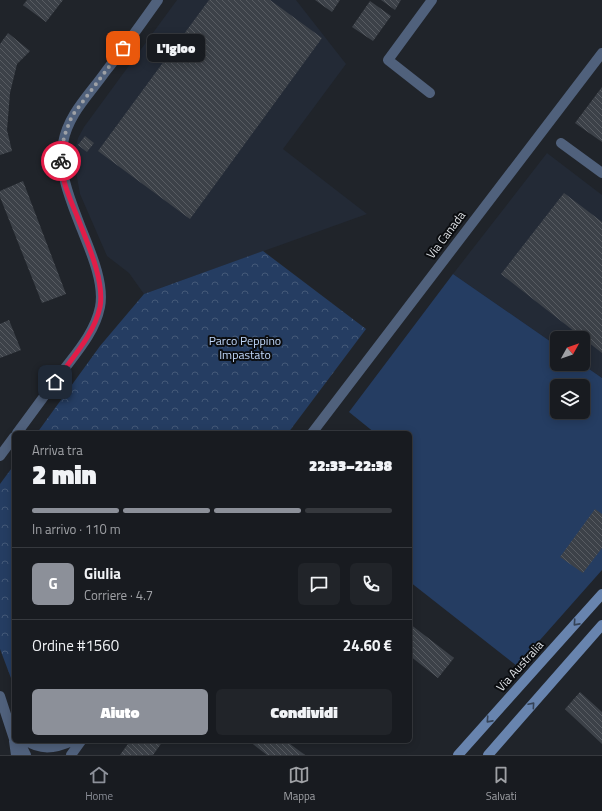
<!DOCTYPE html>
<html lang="it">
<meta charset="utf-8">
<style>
:root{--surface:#181b20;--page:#212429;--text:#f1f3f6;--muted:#9fa1a5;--line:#36393e;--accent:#8c9099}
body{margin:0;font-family:"Titillium Web",sans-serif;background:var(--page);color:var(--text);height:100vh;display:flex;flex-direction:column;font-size:15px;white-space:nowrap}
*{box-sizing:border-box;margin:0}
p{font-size:13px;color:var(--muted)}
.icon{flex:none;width:22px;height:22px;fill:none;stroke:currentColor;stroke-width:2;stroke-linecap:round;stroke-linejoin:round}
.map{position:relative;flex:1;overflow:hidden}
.panel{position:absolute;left:12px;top:431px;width:400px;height:312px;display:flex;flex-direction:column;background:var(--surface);border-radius:6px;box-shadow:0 2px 10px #0003,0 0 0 1px var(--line)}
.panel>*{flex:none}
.needle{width:26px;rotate:50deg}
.fabs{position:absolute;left:550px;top:331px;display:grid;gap:8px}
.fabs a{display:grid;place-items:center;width:40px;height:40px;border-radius:6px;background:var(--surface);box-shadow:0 2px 10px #0003,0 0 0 1px var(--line);font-size:20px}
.pin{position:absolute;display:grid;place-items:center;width:34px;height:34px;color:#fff;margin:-17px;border-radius:8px;box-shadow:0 2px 6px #0006}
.courier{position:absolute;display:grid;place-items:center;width:40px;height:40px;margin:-20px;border:3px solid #e11d48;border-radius:50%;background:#fff;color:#222;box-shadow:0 1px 5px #0007}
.bubble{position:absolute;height:28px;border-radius:6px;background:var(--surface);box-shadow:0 2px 10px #0003,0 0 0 1px var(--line);font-size:13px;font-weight:800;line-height:28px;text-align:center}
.headline em{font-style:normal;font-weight:800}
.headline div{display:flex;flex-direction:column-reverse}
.headline{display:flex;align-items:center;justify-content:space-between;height:68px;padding:0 20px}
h1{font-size:26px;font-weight:800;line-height:30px}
.bar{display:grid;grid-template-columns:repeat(4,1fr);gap:6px 4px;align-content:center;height:48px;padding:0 20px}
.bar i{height:5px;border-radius:3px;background:var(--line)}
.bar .active{background:var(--accent)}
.bar p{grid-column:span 4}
.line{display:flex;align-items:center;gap:10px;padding:0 20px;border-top:1px solid var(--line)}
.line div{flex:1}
.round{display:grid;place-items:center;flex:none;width:42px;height:42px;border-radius:6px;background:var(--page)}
.cta{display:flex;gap:8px;margin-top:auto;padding:8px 20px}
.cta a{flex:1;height:46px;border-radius:6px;background:var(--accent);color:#fff;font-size:16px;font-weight:800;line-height:46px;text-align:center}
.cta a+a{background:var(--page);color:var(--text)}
.dock{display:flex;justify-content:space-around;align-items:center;height:56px;border-top:1px solid var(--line);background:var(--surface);font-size:11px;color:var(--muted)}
.dock a{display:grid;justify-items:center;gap:2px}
.dock .active{color:var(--accent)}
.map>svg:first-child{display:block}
</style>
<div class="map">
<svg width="602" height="755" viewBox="0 0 602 755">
<defs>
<pattern id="park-crowns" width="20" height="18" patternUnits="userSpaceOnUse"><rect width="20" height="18" fill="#253d62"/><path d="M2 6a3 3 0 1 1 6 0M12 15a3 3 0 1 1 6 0" fill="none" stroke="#445978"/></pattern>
<pattern id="building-back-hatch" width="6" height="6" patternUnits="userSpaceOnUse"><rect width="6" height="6" fill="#3c4148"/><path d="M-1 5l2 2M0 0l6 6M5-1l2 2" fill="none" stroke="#585c62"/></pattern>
</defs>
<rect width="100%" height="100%" fill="#20242a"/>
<path fill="#232a36" d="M177,0h119l50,64 -63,85 84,65 -223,80 -15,-21 -22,-17 -27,-62 -4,-22 -1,-22 3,-12 6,-11z
M547,153l55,42v183l-20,-14 1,-26h-26v8l-104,-72z"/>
<path fill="#253d62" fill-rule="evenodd" d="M453,274l104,72v18h25l20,14v192l-85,96 -107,-84v-114l3,-4 -3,-3v-28h-35l-26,-21zM557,386h26v26h-26z"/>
<path fill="url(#park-crowns)" d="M263,251l103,78 -78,104h-251l63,-87 44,-52z
M14,465v221l-14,-37v-165z"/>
<path fill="url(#building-back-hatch)" d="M27,0h36l-17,22 -23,-17z
M209,0h61l52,38 -132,181 -92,-68z
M315,0h25l-8,12z
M381,0h20l-6,10z
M370,1l21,15 -18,25 -21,-14z
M8,33l22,18 -13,13 -7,29 -3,37 5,21 -12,4v-111z
M602,87v55l-27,-19z
M85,136l9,7 -7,9 -9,-7z
M23,181l43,113 -24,9 -42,-106v-6z
M564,193l38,29v131l-101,-79z
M9,320l12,30 -21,8v-34z
M595,509l7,5v34l-19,25 -23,-16z
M410,624l44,34 -16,20 -28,-22z
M580,692l22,20v32l-37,-35z
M130,741h33l-10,14h-33z
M249,741h37l19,14h-38z"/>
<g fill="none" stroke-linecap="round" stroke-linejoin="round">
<path stroke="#50617c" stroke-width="10" d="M430,93l-42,-33 44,-60
M561,143l41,30
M17,433c15,-20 30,-41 45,-61 15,-20 33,-40 38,-65 5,-25 -11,-59 -20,-82 -10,-26 -22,-54 -17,-82 5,-29 27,-49 43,-72 18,-23 35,-47 52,-71
M312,433l290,-380
M0,456l14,-19
M0,696l14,43
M14,741l2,14
M19,741l7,14
M27,741c14,10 30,7 45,0
M71,755l10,-14"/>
<path stroke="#6884ae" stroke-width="10" d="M458,755l144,-161
M488,755l114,-130"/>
</g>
<defs><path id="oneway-chevron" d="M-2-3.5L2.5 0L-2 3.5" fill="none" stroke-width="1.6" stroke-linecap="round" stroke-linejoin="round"/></defs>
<g stroke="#354357">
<use href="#oneway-chevron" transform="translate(576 623) rotate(132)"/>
<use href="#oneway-chevron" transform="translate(532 705) rotate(-49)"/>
<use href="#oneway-chevron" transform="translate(489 720) rotate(132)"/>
</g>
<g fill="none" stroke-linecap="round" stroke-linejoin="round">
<path stroke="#9ea1a6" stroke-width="4" stroke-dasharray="0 7.2" d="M61,161l2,-19 3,-11 6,-15 51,-68"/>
<path stroke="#e11d48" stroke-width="5" d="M55,382c16,-23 39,-47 45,-75 5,-27 -14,-67 -23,-91 -7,-17 -16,-37 -16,-55"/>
</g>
<g text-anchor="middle" stroke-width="4" stroke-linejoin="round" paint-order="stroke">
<g font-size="12" fill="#e2e5e9" stroke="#0b0d10">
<text transform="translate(446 235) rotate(-53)" y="4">Via Canada</text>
<text transform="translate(520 666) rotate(-48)" y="4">Via Australia</text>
</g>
<g font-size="12" fill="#c2d9fb" stroke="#0b0d10">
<text x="245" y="345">Parco Peppino<tspan x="245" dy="14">Impastato</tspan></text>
</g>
</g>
</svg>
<div class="fabs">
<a><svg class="needle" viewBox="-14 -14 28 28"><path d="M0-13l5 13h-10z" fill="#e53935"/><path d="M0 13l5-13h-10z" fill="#9fa1a5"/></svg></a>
<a><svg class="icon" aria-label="layers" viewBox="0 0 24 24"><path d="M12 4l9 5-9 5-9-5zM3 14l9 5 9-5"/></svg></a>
</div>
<div class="pin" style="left:123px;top:48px;background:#ea580c"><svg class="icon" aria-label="bag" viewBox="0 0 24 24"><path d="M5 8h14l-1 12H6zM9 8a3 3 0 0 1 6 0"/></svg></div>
<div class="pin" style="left:55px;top:382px;background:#1f2937"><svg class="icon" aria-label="home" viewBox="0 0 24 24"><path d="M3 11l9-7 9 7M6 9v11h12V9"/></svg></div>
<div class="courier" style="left:61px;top:161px"><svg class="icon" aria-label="bike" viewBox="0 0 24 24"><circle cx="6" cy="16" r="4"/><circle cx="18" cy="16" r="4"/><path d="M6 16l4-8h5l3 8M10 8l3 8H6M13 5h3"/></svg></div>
<div class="bubble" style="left:147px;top:34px;width:58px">L'Igloo</div>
<section class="panel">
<div class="headline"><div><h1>2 min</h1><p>Arriva tra</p></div><em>22:33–22:38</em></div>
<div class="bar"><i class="active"></i><i class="active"></i><i class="active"></i><i></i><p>In arrivo · 110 m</p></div>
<div class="line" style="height:72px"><b class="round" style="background:var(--accent);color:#fff">G</b><div><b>Giulia</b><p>Corriere · 4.7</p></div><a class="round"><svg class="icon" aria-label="chat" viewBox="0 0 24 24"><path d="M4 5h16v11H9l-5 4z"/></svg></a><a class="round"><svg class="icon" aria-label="phone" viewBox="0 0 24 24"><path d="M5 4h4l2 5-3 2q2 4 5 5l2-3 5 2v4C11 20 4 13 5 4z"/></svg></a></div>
<div class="line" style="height:52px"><div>Ordine #1560</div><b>24.60 €</b></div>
<div class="cta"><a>Aiuto</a><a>Condividi</a></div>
</section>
</div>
<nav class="dock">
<a class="active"><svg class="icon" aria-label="home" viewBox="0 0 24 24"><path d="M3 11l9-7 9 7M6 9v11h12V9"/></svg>Home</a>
<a><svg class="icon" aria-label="map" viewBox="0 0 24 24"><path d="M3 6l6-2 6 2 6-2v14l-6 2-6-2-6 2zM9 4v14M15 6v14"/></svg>Mappa</a>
<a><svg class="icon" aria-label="saved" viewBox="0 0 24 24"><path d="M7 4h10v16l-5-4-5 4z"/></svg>Salvati</a>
</nav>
